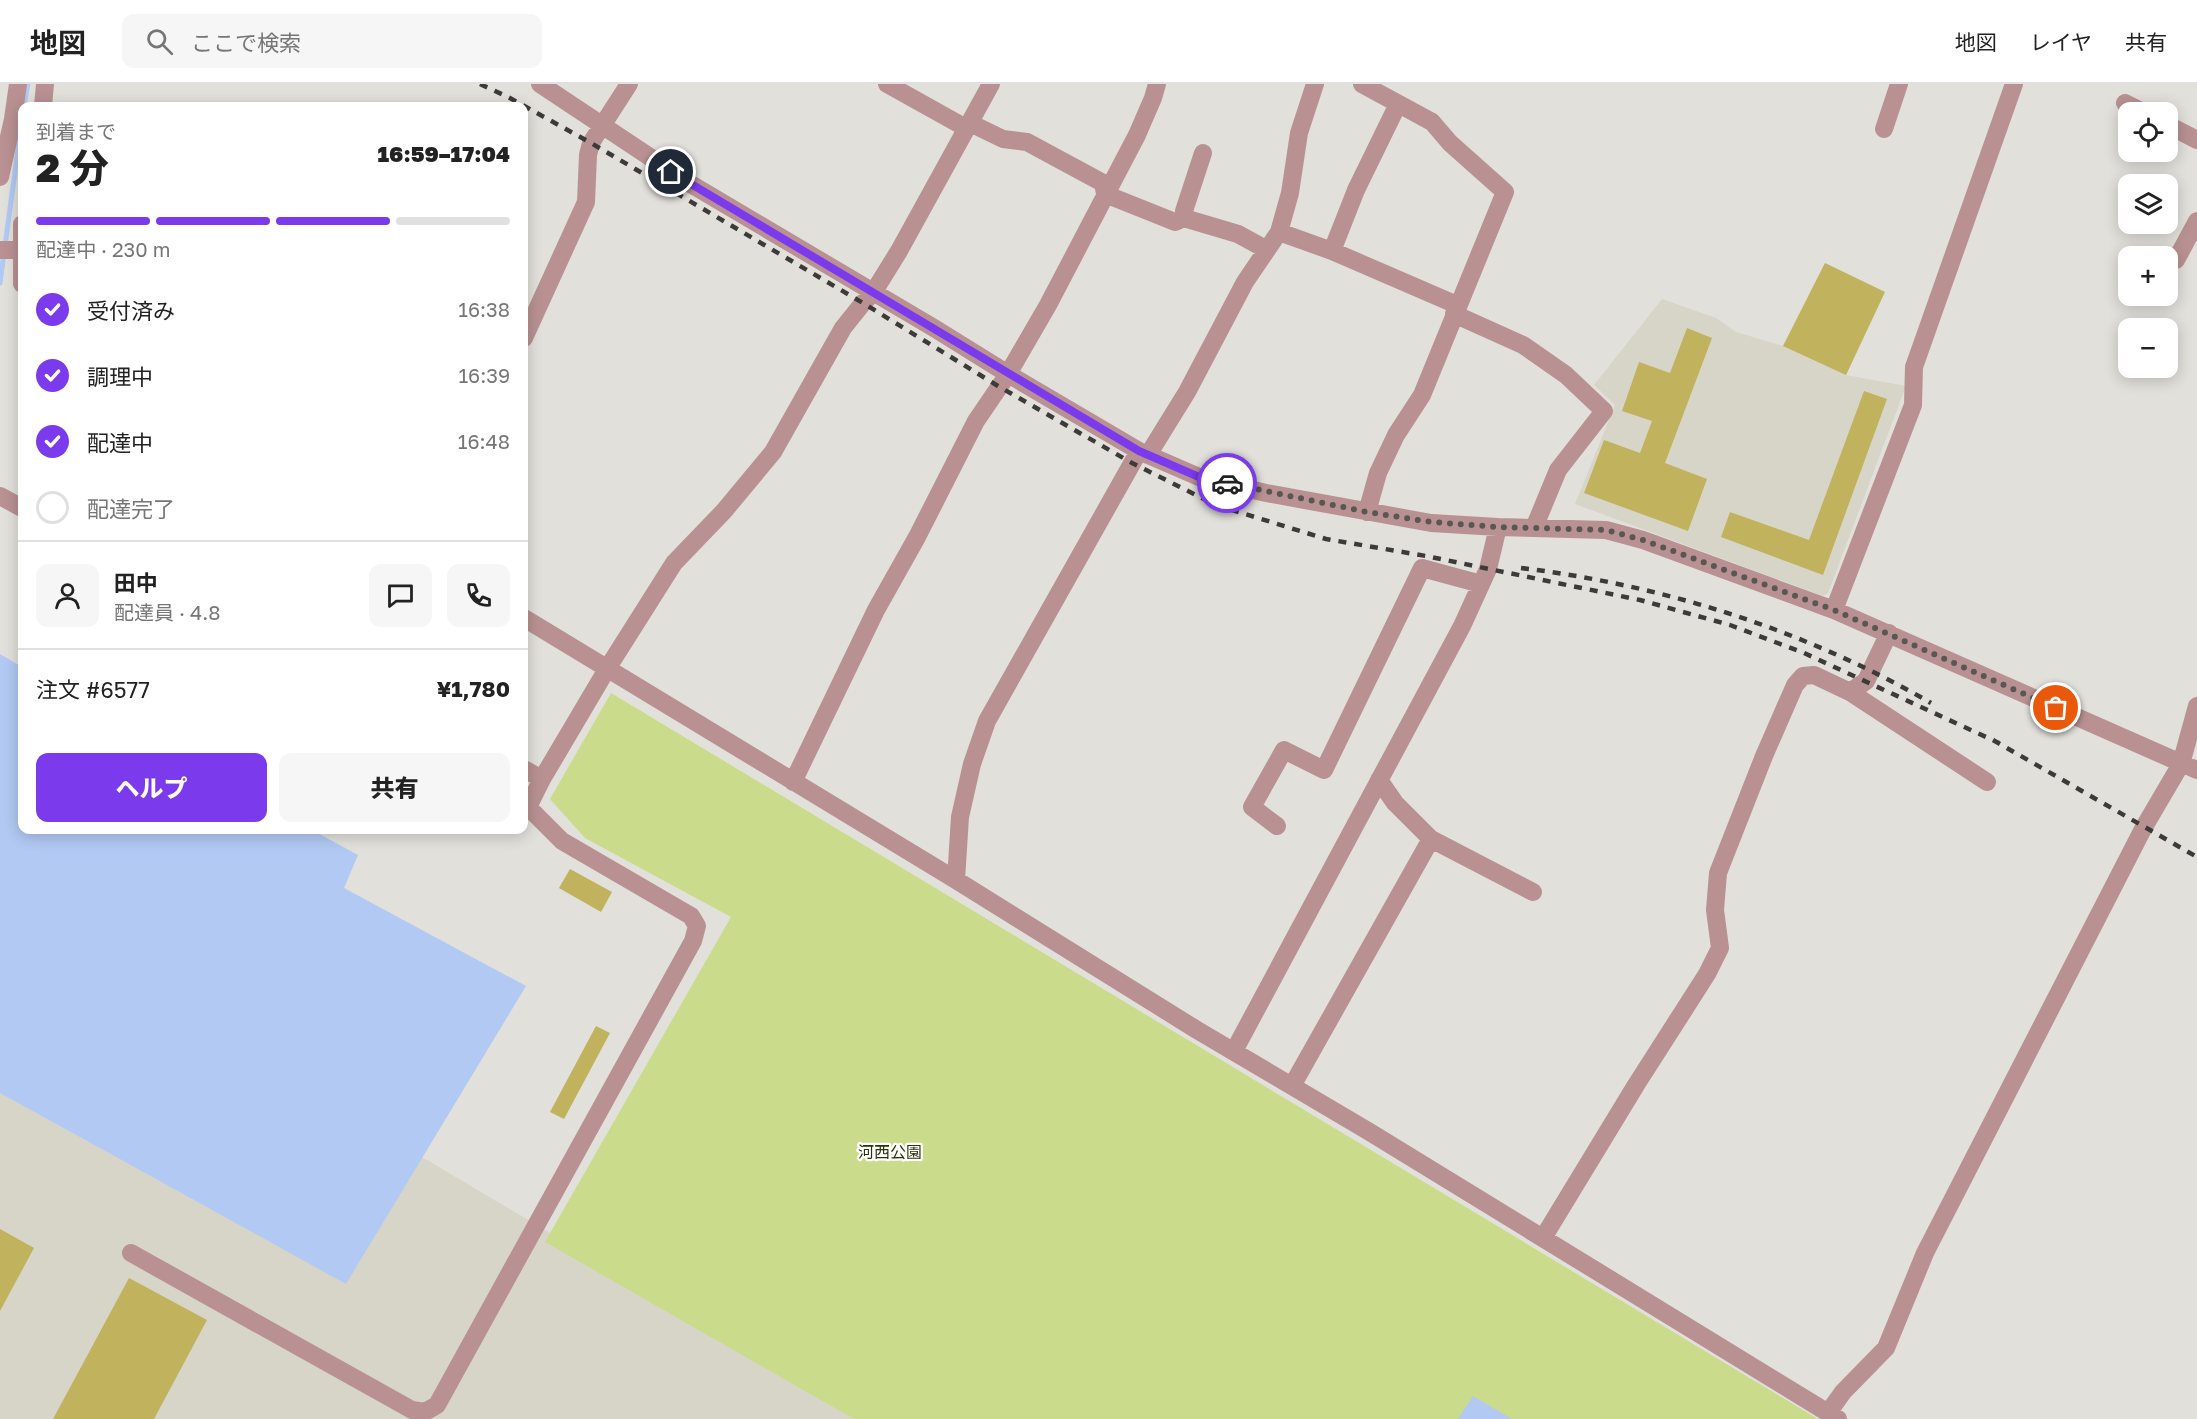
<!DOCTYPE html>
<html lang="ja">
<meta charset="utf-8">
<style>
:root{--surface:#fff;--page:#f6f6f6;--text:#222;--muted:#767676;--line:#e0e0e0;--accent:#7c3aed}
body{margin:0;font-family:"Golos Text","Noto Sans JP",sans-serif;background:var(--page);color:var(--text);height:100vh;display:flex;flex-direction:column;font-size:22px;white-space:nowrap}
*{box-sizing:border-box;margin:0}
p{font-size:20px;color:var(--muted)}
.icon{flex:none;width:33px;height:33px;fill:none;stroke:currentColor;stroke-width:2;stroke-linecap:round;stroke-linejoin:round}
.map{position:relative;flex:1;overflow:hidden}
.panel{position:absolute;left:18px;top:18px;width:510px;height:732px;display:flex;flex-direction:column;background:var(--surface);border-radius:12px;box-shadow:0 3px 15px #0003}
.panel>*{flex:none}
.buttons{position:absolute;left:2118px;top:18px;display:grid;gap:12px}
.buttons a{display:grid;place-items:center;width:60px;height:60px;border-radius:12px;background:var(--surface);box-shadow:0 3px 15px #0003;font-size:30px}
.pin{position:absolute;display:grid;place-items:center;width:51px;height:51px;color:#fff;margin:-26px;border:3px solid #fff;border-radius:50%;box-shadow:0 2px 6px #0007}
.courier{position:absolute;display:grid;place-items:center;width:60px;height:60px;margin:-30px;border:4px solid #7c3aed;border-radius:50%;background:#fff;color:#222;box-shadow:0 2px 8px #0007}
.overview em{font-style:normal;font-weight:800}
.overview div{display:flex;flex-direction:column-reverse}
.overview{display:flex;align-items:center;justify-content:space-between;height:102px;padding:0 18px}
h1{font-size:39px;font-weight:800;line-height:45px}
.bar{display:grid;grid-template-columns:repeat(4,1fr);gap:9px 6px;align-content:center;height:72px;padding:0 18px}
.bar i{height:8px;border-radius:4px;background:var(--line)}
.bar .on{background:var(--accent)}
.bar p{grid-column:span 4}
.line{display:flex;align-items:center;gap:15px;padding:0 18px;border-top:2px solid var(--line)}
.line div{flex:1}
.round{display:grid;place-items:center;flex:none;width:63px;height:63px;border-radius:12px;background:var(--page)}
ol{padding:0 18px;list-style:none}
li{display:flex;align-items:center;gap:18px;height:66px}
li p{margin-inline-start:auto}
li .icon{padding:6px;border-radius:50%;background:var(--accent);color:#fff;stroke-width:4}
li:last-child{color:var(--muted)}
li i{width:33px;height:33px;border:3px solid var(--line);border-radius:50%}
.action{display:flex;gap:12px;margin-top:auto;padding:12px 18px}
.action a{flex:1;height:69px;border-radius:12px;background:var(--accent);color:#fff;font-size:24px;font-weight:800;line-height:69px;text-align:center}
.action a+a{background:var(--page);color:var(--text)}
header{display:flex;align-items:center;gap:36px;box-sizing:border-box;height:84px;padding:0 30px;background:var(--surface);border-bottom:2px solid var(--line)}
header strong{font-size:28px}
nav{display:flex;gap:33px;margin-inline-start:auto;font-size:21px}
.search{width:420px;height:54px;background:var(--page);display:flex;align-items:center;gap:15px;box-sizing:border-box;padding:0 21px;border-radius:12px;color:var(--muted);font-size:22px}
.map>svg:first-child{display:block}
</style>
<header>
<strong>地図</strong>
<div class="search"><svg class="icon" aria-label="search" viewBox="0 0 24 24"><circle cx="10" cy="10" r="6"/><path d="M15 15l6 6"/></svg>ここで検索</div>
<nav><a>地図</a><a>レイヤ</a><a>共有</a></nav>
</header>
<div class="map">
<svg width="2197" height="1335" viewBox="0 0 2197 1335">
<rect width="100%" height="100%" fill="#e1e0db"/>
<path fill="#d7d5c8" d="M1825,179l60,29 -39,83 60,11 -78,207 -5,3 -248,-92 40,-99 -21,-20 68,-86 54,19 20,14 47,14z
M0,1009l345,190 77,-126 442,262h-864z"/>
<path fill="#cadb8b" d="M611,609l1207,726h-964l-309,-177 186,-325 -146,-79 -35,-39z"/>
<path fill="#b1c9f3" d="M0,570l22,13v163h290l46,25 -14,33 182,98 -180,298 -346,-191z
M1473,1312l39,23h-54z"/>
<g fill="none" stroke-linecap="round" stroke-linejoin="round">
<path stroke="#b1c9f3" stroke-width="5" d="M24,22l4,-22
M0,199l22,-164"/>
</g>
<path fill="#c1b25e" d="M1825,179l60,29 -39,83 -63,-29z
M1687,244l25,10 -47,125 42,16 -19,52 -104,-38 20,-53 36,13 12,-32 -30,-10 17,-49 31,11z
M1864,307l23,8 -64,176 -102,-38 9,-25 79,28z
M570,785l42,23 -11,20 -42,-24z
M596,942l14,7 -46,86 -14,-7z
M0,1145l34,19 -34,63z
M129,1194l78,42 -53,99h-101z"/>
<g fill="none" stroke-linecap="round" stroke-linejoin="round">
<path stroke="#b99192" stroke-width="18" d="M540,0l149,99 245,145 74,46 131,77 60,26 67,16 165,30 67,4 108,3 37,10 191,70 363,160
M887,0l79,44
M1362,0l70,38 18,21 55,49 -83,203 -26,40 -18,38 -11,39
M2125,19l18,9
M43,22l2,-22
M2168,41l29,15
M966,44l6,-4 31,15 24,3 76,41 2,11
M1884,45l15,-45
M0,93l13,-58 5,-35
M1105,110l70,28 9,-4 54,16 29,16
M1184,134v-7l19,-58
M22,140v60
M1279,148l53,19 125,54
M0,166h21
M1332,167l24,-61 42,-86
M2176,176l21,-39
M1454,230l69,31 43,30 38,36 -46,59 -24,58
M524,254l62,-136 2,-47 3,-12 38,-59
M1148,371l39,-63 58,-110 34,-50 11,-39 9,-60 16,-49
M0,412l22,12
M1834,526l79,-205 1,-38 100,-283
M524,534l432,262 241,150 171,101 470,288
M1850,608l16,-11 23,-48
M524,685l18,10 65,-110 67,-106 50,-52 49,-59 70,-124 20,-25 10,-10 26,-42 92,-167
M1379,696l16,23 36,36 102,53
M793,698l83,-172 41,-73 59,-116 32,-47 40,-69 89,-170 16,-37 4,-14
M1277,742l-25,-19 32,-57 40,20 98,-202 59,16
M956,796l4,-63 12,-53 15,-43 152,-270
M1234,967l228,-425 26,-57 10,-42
M1292,1002l139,-247
M1543,1154l93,-153 71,-111 13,-26 -5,-38 3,-37 46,-117 31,-71 8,-9 11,-1 36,17 137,90
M131,1169l281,157 13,2 12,-7 256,-464 4,-15 -6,-10 -129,-75 -34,-34 14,-28
M1828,1329l15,-21 43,-44 39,-95 219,-426 37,-63 16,-58"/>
<path stroke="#3c3b39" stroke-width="4.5" stroke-dasharray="8 8" stroke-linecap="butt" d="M480,0l28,13 83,46 272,160 135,83 134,77 84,42 110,34 100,17 214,44 90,25 74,28 195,90
M1521,484c143,17 286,63 410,135
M1993,656l204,117"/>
</g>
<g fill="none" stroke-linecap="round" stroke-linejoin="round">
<path stroke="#585754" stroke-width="6" stroke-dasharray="0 10.8" d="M1227,399l140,29 64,10 67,5 108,3 37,10 191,70 222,98"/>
<path stroke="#7c3aed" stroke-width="8" d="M671,88l468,279 60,26 28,6"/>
</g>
<g text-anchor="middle" stroke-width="4.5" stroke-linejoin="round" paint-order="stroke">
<g font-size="16" fill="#2c320f" stroke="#fffffe">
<text x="890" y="1074">河西公園</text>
</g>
</g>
</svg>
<div class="buttons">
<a><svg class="icon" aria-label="locate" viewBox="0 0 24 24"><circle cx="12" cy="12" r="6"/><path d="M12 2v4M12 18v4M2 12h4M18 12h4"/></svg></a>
<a><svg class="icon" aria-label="layers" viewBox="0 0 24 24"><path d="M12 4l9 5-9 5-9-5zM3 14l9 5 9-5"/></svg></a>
<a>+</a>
<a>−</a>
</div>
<div class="pin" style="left:2056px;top:624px;background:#ea580c"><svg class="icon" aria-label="bag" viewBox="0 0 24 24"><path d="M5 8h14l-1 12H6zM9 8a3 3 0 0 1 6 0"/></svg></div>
<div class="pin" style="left:671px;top:88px;background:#1f2937"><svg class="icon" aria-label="home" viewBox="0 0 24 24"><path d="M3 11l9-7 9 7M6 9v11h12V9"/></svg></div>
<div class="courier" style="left:1227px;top:399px"><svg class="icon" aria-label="car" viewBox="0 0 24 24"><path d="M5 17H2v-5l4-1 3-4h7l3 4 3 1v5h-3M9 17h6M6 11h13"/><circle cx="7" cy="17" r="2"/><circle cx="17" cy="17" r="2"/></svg></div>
<section class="panel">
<div class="overview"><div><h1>2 分</h1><p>到着まで</p></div><em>16:59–17:04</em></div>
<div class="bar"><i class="on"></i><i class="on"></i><i class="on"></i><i></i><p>配達中 · 230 m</p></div>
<ol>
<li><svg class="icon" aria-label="check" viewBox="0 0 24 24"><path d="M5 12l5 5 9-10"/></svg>受付済み<p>16:38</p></li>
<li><svg class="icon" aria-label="check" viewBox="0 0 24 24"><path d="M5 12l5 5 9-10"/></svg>調理中<p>16:39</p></li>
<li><svg class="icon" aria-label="check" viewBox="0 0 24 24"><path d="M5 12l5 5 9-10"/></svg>配達中<p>16:48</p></li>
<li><i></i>配達完了</li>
</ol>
<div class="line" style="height:108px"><a class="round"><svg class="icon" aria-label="person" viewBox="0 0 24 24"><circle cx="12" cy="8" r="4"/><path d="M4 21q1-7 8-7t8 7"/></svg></a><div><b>田中</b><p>配達員 · 4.8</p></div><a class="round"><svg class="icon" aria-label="chat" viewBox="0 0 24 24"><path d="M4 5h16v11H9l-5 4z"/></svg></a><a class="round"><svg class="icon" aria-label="phone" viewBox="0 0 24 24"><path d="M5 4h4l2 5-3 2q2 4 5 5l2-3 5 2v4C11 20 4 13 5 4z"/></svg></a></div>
<div class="line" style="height:78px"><div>注文 #6577</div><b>¥1,780</b></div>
<div class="action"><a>ヘルプ</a><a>共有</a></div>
</section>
</div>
